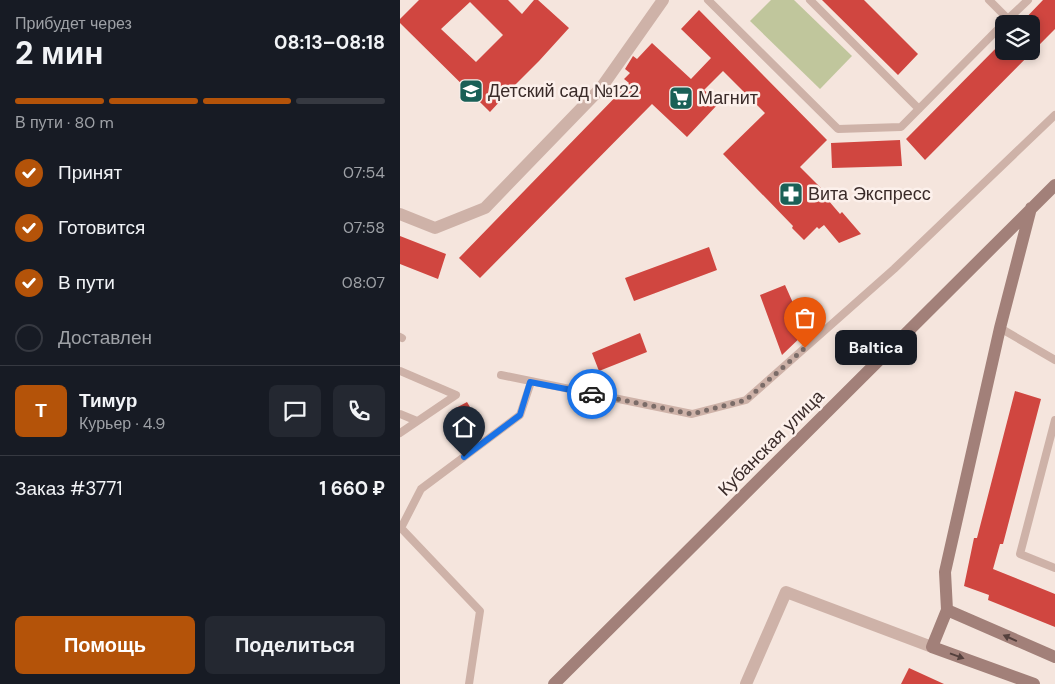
<!DOCTYPE html>
<html lang="ru">
<meta charset="utf-8">
<style>
:root{--surface:#171b24;--page:#242831;--text:#f1f3f6;--muted:#9ea1a6;--line:#363941;--accent:#b45309}
body{margin:0;font-family:"DM Sans",sans-serif;background:var(--page);color:var(--text);height:100vh;display:flex;flex-direction:column;font-size:19px;white-space:nowrap}
*{box-sizing:border-box;margin:0}
p{font-size:16px;color:var(--muted)}
.icon{flex:none;width:28px;height:28px;fill:none;stroke:currentColor;stroke-width:2;stroke-linecap:round;stroke-linejoin:round}
.map{position:relative;flex:1;overflow:hidden}
.sheet{display:flex;flex-direction:column;background:var(--surface);width:400px}
.sheet>*{flex:none}
.controls{position:absolute;left:595px;top:15px;display:grid;gap:10px}
.controls a{display:grid;place-items:center;width:45px;height:45px;border-radius:8px;background:var(--surface);box-shadow:0 2px 8px #0003;font-size:25px}
.pin{position:absolute;display:grid;place-items:center;width:42px;height:42px;color:#fff;margin:-51px -21px;border-radius:50% 50% 50% 0;rotate:-45deg;box-shadow:0 0 5px #0007}
.pin .icon{rotate:45deg}
.courier{position:absolute;display:grid;place-items:center;width:50px;height:50px;margin:-25px;border:4px solid #1a73e8;border-radius:50%;background:#fff;color:#222;box-shadow:0 1px 6px #0007}
.bubble{position:absolute;height:35px;border-radius:8px;background:var(--surface);box-shadow:0 2px 8px #0003;font-size:16px;font-weight:700;line-height:35px;text-align:center}
.summary em{font-style:normal;font-weight:700}
.summary div{display:flex;flex-direction:column-reverse}
.summary{display:flex;align-items:center;justify-content:space-between;height:85px;padding:0 15px}
h1{font-size:32px;font-weight:700;line-height:38px}
.bar{display:grid;grid-template-columns:repeat(4,1fr);gap:8px 5px;align-content:center;height:60px;padding:0 15px}
.bar i{height:6px;border-radius:4px;background:var(--line)}
.bar .active{background:var(--accent)}
.bar p{grid-column:span 4}
.line{display:flex;align-items:center;gap:12px;padding:0 15px;border-top:1px solid var(--line)}
.line div{flex:1}
.round{display:grid;place-items:center;flex:none;width:52px;height:52px;border-radius:8px;background:var(--page)}
ol{padding:0 15px;list-style:none}
li{display:flex;align-items:center;gap:15px;height:55px}
li p{margin-inline-start:auto}
li .icon{padding:5px;border-radius:50%;background:var(--accent);color:#fff;stroke-width:4}
li:last-child{color:var(--muted)}
li i{width:28px;height:28px;border:2px solid var(--line);border-radius:50%}
.cta{display:flex;gap:10px;margin-top:auto;padding:10px 15px}
.cta a{flex:1;height:58px;border-radius:8px;background:var(--accent);color:#fff;font-size:20px;font-weight:700;line-height:58px;text-align:center}
.cta a+a{background:var(--page);color:var(--text)}
main{display:flex;flex:1;min-height:0}
.map>svg:first-child{display:block}
</style>
<main>
<section class="sheet">
<div class="summary"><div><h1>2 мин</h1><p>Прибудет через</p></div><em>08:13–08:18</em></div>
<div class="bar"><i class="active"></i><i class="active"></i><i class="active"></i><i></i><p>В пути · 80 m</p></div>
<ol>
<li><svg class="icon" aria-label="check" viewBox="0 0 24 24"><path d="M5 12l5 5 9-10"/></svg>Принят<p>07:54</p></li>
<li><svg class="icon" aria-label="check" viewBox="0 0 24 24"><path d="M5 12l5 5 9-10"/></svg>Готовится<p>07:58</p></li>
<li><svg class="icon" aria-label="check" viewBox="0 0 24 24"><path d="M5 12l5 5 9-10"/></svg>В пути<p>08:07</p></li>
<li><i></i>Доставлен</li>
</ol>
<div class="line" style="height:90px"><b class="round" style="background:var(--accent);color:#fff">Т</b><div><b>Тимур</b><p>Курьер · 4.9</p></div><a class="round"><svg class="icon" aria-label="chat" viewBox="0 0 24 24"><path d="M4 5h16v11H9l-5 4z"/></svg></a><a class="round"><svg class="icon" aria-label="phone" viewBox="0 0 24 24"><path d="M5 4h4l2 5-3 2q2 4 5 5l2-3 5 2v4C11 20 4 13 5 4z"/></svg></a></div>
<div class="line" style="height:65px"><div>Заказ #3771</div><b>1 660 ₽</b></div>
<div class="cta"><a>Помощь</a><a>Поделиться</a></div>
</section>
<div class="map">
<svg width="655" height="684" viewBox="0 0 655 684">
<rect width="100%" height="100%" fill="#f5e5dd"/>
<path fill="#c0c69c" d="M371,0h23l58,56 -32,33 -70,-68z"/>
<path fill="#d04640" fill-rule="evenodd" d="M19,0h89l14,14 12,-14h4l31,28 -30,33 -26,26 -23,25 -90,-89v-4zM70,2l33,33 -27,27 -35,-33z
M422,0h42l54,54 -20,21z
M643,0h12v29l-130,131 -19,-21 98,-99v11h27v-27h-11z
M299,10l128,130 -27,27 24,24 -2,2 18,21 2,-2 19,22 -22,9 -15,-18 -5,4 -2,-2 -13,13 -12,-12 1,-2 -70,-72 42,-41 -42,-42 -19,19 15,13 -32,34 -35,-33 -172,174 -21,-20 170,-175 -5,-4 6,-6 -5,-4 8,-13 4,3 15,-16 39,36 20,-21 -30,-29z
M500,140l2,26 -70,2 -1,-25z
M0,236l46,18 -8,25 -38,-15z
M309,247l8,23 -83,31 -9,-23z
M385,285l21,47 -24,23 -22,-60z
M240,333l7,19 -48,19 -7,-18z
M615,391l26,8 -38,145h-3l-7,25 62,25v33l-67,-27 1,-5 -25,-9 10,-48h3z
M67,402l12,20 -12,8 -13,-21z
M509,668l35,16h-43z"/>
<g fill="none" stroke-linecap="round" stroke-linejoin="round">
<path stroke="#ceb2a8" stroke-width="8" d="M308,0l130,129 63,-2 107,-108 20,-19
M410,0l109,109
M589,0l19,19
M600,328l55,32
M0,337l2,1
M0,371l56,24 -56,38
M101,375l191,39 54,-14 148,-131 161,-154
M0,414l17,7
M655,420l-35,134 35,14
M69,684l11,-73 -79,-83 20,-39 99,-74 11,-33"/>
<path stroke="#ceb2a8" stroke-width="12" d="M0,214l35,14 50,-20 116,-120 62,-88
M346,684l40,-92 146,55"/>
<path stroke="#a28079" stroke-width="12" d="M631,208l-31,120 -55,244 2,38 -15,37 102,37
M547,610l108,47
M154,684l501,-499"/>
</g>
<defs><path id="oneway-solid" d="M-6-.8H1V-3.2L6.5 0L1 3.2V.8H-6Z" transform="scale(1.25)"/></defs>
<g fill="#54403d">
<use href="#oneway-solid" transform="translate(610 638) rotate(-156)"/>
<use href="#oneway-solid" transform="translate(557 656) rotate(20)"/>
</g>
<g fill="none" stroke-linecap="round" stroke-linejoin="round">
<path stroke="#7b6c68" stroke-width="5" stroke-dasharray="0 9" d="M192,394l100,20 54,-14 59,-52"/>
<path stroke="#1a73e8" stroke-width="6" d="M64,457l56,-42 10,-33 62,12"/>
</g>
<defs>
<g id="school-square" transform="scale(1.25)"><rect x="-9" y="-9" width="18" height="18" rx="4" fill="#1a6057" stroke="#fcf0eb"/><path d="M0-5L7-2L0 1L-7-2ZM-4 1L0 2.5L4 1V4Q0 6-4 4Z" fill="#fff"/></g>
<g id="supermarket-square" transform="scale(1.25)"><rect x="-9" y="-9" width="18" height="18" rx="4" fill="#1a6057" stroke="#fcf0eb"/><path d="M-6-5.5h2.5l.6 2H6L4.5 2H-2.5L-4.4-4H-6ZM-1.5 3.2a1.3 1.3 0 1 0 .1 0ZM3 3.2a1.3 1.3 0 1 0 .1 0Z" fill="#fff"/></g>
<g id="pharmacy-square" transform="scale(1.25)"><rect x="-9" y="-9" width="18" height="18" rx="4" fill="#1a6057" stroke="#fcf0eb"/><path d="M-2-6h4v4h4v4h-4v4h-4v-4h-4v-4h4Z" fill="#fff"/></g>
</defs>
<g fill-rule="evenodd">
<use href="#school-square" x="71" y="91"/>
<use href="#supermarket-square" x="281" y="98"/>
<use href="#pharmacy-square" x="391" y="194"/>
</g>
<g text-anchor="middle" stroke-width="5" stroke-linejoin="round" paint-order="stroke">
<g font-size="18" fill="#3a2b29" stroke="#fcf0eb" text-anchor="start">
<text x="88" y="97">Детский сад №122</text>
<text x="298" y="104">Магнит</text>
<text x="408" y="200">Вита Экспресс</text>
</g>
<g font-size="18" fill="#3a2b29" stroke="#fcf0eb">
<text transform="translate(371 443) rotate(-45)" y="6">Кубанская улица</text>
</g>
</g>
</svg>
<div class="controls">
<a><svg class="icon" aria-label="layers" viewBox="0 0 24 24"><path d="M12 4l9 5-9 5-9-5zM3 14l9 5 9-5"/></svg></a>
</div>
<div class="pin" style="left:405px;top:348px;background:#ea580c"><svg class="icon" aria-label="bag" viewBox="0 0 24 24"><path d="M5 8h14l-1 12H6zM9 8a3 3 0 0 1 6 0"/></svg></div>
<div class="pin" style="left:64px;top:457px;background:#1f2937"><svg class="icon" aria-label="home" viewBox="0 0 24 24"><path d="M3 11l9-7 9 7M6 9v11h12V9"/></svg></div>
<div class="courier" style="left:192px;top:394px"><svg class="icon" aria-label="car" viewBox="0 0 24 24"><path d="M5 17H2v-5l4-1 3-4h7l3 4 3 1v5h-3M9 17h6M6 11h13"/><circle cx="7" cy="17" r="2"/><circle cx="17" cy="17" r="2"/></svg></div>
<div class="bubble" style="left:435px;top:330px;width:82px">Baltica</div>
</div>
</main>
